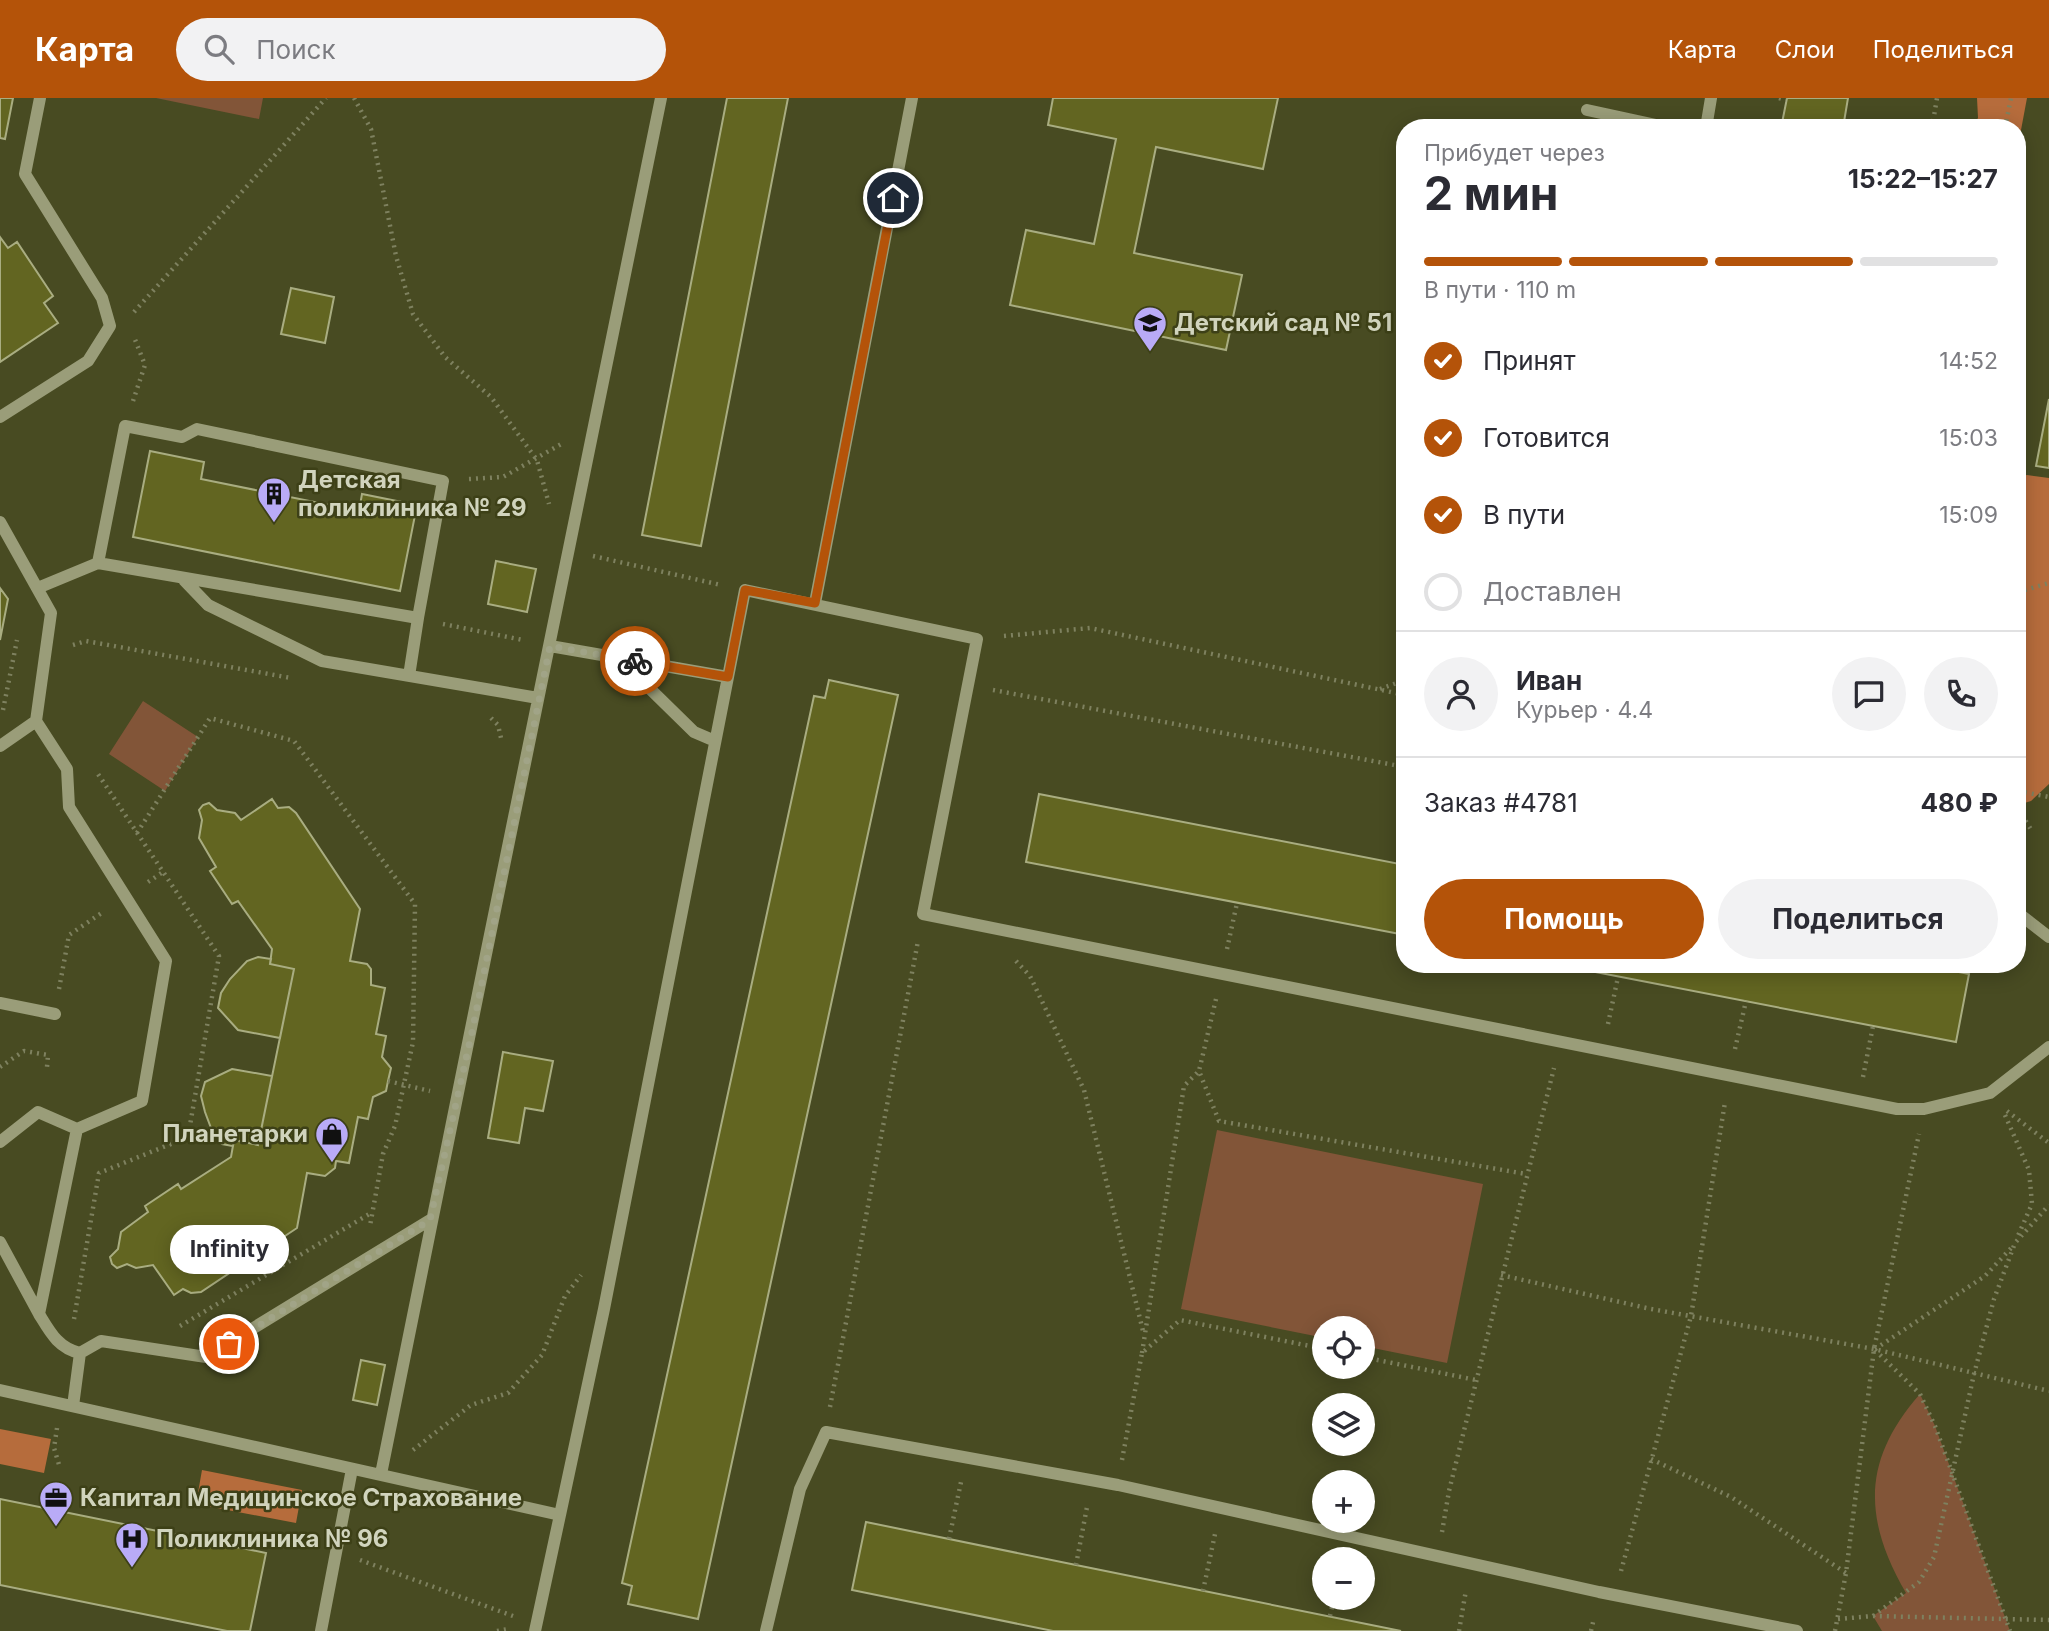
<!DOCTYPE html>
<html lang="ru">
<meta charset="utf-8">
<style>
:root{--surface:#fff;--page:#f2f2f3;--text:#2b2b33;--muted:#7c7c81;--line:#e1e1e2;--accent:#b45309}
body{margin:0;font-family:Inter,sans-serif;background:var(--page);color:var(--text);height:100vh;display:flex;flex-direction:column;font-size:26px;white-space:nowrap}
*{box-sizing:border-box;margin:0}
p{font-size:23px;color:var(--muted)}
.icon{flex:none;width:38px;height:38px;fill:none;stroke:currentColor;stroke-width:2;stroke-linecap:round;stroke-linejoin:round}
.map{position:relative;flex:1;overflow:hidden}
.details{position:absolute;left:1396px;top:21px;width:630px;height:854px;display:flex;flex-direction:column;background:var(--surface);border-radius:28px;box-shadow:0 4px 18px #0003}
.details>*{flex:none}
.controls{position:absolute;left:1312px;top:1218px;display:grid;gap:14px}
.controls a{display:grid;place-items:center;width:63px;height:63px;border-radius:50%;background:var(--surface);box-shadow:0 4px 18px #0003;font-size:35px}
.pin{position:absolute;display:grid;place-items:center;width:60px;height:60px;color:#fff;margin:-30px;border:4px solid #fff;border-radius:50%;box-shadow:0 2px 7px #0007}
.courier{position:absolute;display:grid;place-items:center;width:70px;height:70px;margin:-35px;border:5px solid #b45309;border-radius:50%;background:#fff;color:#222;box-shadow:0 2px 9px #0007}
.bubble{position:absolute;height:49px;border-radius:24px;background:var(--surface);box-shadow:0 4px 18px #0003;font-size:23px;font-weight:700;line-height:49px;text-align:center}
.head em{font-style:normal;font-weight:700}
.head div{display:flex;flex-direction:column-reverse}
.head{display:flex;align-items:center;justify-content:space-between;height:119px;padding:0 28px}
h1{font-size:46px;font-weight:700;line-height:52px}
.bar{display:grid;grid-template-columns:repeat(4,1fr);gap:10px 7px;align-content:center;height:84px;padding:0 28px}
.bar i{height:9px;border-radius:5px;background:var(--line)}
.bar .selected{background:var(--accent)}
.bar p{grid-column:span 4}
.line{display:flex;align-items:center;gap:18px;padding:0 28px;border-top:2px solid var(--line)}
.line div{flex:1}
.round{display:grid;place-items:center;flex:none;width:74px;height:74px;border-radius:37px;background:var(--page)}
ol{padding:0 28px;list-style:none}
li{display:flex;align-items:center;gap:21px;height:77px}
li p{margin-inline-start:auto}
li .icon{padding:7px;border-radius:50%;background:var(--accent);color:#fff;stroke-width:4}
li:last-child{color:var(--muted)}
li i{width:38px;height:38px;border:4px solid var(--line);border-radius:50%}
.button{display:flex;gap:14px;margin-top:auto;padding:14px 28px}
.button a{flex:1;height:80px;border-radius:42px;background:var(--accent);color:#fff;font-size:28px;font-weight:700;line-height:80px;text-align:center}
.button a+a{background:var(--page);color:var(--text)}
header{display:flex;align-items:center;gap:42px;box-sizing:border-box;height:98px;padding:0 35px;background:var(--accent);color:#fff}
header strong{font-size:33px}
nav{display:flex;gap:38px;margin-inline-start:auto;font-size:24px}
.search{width:490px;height:63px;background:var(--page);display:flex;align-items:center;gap:18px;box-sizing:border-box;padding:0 24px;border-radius:38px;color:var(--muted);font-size:26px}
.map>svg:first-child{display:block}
</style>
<header>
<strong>Карта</strong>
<div class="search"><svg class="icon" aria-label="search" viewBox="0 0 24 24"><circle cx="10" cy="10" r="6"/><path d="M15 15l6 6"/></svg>Поиск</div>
<nav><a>Карта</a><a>Слои</a><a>Поделиться</a></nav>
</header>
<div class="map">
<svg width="2049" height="1533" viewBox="0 0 2049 1533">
<rect width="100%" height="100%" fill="#484b22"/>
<path fill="#825538" d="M156,0h107l-4,21z
M143,603l55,36 -33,54 -56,-37z
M1217,1032l266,54 -36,179 -84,-17v-18h-38v10l-144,-29z
M1920,1296l15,32 75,205h-128l-9,-15 33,-23c-43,-74 -44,-133 14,-199z"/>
<path fill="#b66c3c" d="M1977,0h50l-9,48v-18h-47l7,-10z
M2027,377l22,3v306l-18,17 -13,4v-328z
M0,1331l51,10 -7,34 -44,-9z
M202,1372l100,20 -6,33 -100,-19z"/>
<path fill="#626521" stroke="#a9ad81" stroke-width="2" d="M0,0h13l-8,41 -5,-1z
M727,0h61l-87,448 -59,-11z
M1053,0h225l-15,71 -107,-22 -22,106 108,22 -16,75 -216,-45 16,-75 68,14 22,-105 -68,-14z
M1787,0h61l-5,30h-62z
M0,139l8,11 9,-6 36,54 -9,7 14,20 -58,39z
M291,190l43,9 -9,46 -44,-9z
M2049,301v69l-13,-2z
M150,353l54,11 -3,17 158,32 3,-17 55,11 -17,86 -267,-54z
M496,463l40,8 -9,43 -39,-8z
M0,490l8,11 -8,41z
M829,582l69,15 -200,924 -70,-15 4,-18 -10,-3 192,-887 11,2z
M1039,696l366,71v70l-379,-73z
M272,701l6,9 11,-1 7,6 64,96 -10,52 17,3 4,5v16l14,3 -9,46 10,2 -4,21 9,11 -3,13 -2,10 -13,6 -5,22 -10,-2 -9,46 -13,-2 -1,7 -10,8 -18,-3 -10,55 -96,64 -10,1 -8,-4 -9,6 -21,-30 -17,3 -9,-4 -10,4 -5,-4 -2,-7 8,-8 3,-17 27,-20 -3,-6 33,-22 3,5 50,-32 3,-17 24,5 36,-176 -24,-5 2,-15 -34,-48 -6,3 -22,-33 6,-4 -17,-29 3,-18 -3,-10 4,-5 6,-2 8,7 18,3 6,7z
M258,859l13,2 -1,5 24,5 -14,69 -42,-8 -20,-22 3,-15 9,-14 17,-18z
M1554,866h364l51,10 -13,68z
M503,954l50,9 -10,50 -18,-3 -6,35 -31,-5z
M232,971l40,7 -14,69 -24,-5 -1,6 -11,-2 -8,-8 -9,-24 -4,-16 4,-14z
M361,1262l24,5 -8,40 -24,-5z
M0,1401l266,54 -16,78h-23l-227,-46z
M866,1424l210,43 325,66h-348l-201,-41z"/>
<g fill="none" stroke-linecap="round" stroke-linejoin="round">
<path stroke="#7e815f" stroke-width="4.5" stroke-dasharray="2 5" stroke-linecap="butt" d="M354,0l17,31 25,127 17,58 32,43 46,40 46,63 12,44
M1779,0l7,2
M1932,30l5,-30
M2005,30l6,-30
M134,214l192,-214
M133,303l12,-36 -11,-28
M469,381l34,-2 60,-34
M593,458l128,29
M2018,494l31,-9
M443,526l80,16
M1004,538l86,-8 315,67
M73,547l13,-4 205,37
M1380,591l25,-9
M993,592l412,77
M3,612l14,-70
M491,620l7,7 3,13
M2018,693l31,6
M2018,711l14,22
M137,735l73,-115 84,23 121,163 -2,138 -18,84 -12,28 -13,72
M148,784l15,-10
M1227,851l10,-46
M1016,863l14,15 54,114 59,241
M59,891l10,-54 34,-23
M1216,901l-17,72 20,50 307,53
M1608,926l10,-47
M1735,951l11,-48
M0,969l24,-16 24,4 -1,12
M1863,979l10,-51
M388,983l42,10
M2007,1013l42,32
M2005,1017l24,55 3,34 -15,34
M1501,1177l150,34 223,40 175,42
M74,1221l25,-146 89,-36 31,-181 -123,-185
M180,1228l191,-113
M1875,1251l110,-73 28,-30
M1875,1252l45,44 15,32 75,205
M1142,1255l42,-267 15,-15
M1363,1259l113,23
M830,1309l88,-466
M57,1330l-3,20 6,20
M413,1352l58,-45 37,-12 34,-38 23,-59 16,-21
M1651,1361l80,38 115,76
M1122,1362l20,-107 38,-33 145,29
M1442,1434l7,-41 105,-423
M949,1441l12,-57
M360,1462l153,56
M1076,1467l11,-58
M1621,1473l70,-255 34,-214
M1203,1493l12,-57
M1330,1518l4,-18
M1873,1518l46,-34 15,-25 40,-183 20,-75 21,-56 34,-38
M1838,1521l35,-3 176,4
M497,1533l11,-2
M1459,1533l7,-41
M1591,1533l3,-13
M1835,1533l11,-58 28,-224 45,-215"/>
<path stroke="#9a9d79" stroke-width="12" d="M1587,12l83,18
M1706,30l5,-30
M0,319l88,-56 22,-35 -8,-28 -77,-124 15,-76
M0,424l51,91 -15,108 -36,25
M184,482l24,25 114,56 216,37
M40,489l58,-24 27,-137 57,11 15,-8 246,52 -25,137 -320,-55
M815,505l97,-505
M550,548l178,31 17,-87 232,49 -54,275 974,195h27l66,-16 59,-46
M637,563l6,21 51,50 21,9
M409,578l9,-58
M36,623l31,48 2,38 97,154 -24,140 -65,28 -38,185c11,18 19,34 41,39l21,-12 105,16 224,-137
M2018,815l31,24
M0,905l55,11
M0,1044l38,-30 39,17
M0,1144l39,72
M0,1292l560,125 -25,116
M73,1308l7,-53
M381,1376c92,-459 186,-917 280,-1376
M560,1417l44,-206 124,-632
M321,1533l31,-162
M766,1533l34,-142 26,-57 292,53 481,107 198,39"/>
</g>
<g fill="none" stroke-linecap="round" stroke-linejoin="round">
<path stroke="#a1a487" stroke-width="7" stroke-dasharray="0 12.6" d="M229,1246l201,-124 42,-188 78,-386 85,15"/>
<path stroke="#b45309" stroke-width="9" d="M635,563l93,16 17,-87 70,13 78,-405"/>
</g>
<defs>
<g id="school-pin" transform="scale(1.75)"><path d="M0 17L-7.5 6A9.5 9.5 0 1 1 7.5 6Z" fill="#b9abf7" stroke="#3d4017"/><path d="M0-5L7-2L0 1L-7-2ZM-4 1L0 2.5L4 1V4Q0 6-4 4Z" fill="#111"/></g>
<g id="building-pin" transform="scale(1.75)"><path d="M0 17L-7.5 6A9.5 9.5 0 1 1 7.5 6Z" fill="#b9abf7" stroke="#3d4017"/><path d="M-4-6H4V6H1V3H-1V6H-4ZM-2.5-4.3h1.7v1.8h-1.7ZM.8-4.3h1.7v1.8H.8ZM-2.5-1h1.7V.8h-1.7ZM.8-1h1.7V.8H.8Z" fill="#111"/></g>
<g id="shop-pin" transform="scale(1.75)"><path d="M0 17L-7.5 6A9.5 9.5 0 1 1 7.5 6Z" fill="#b9abf7" stroke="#3d4017"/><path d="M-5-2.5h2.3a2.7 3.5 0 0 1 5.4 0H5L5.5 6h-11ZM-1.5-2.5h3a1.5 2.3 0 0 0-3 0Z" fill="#111"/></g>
<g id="office-pin" transform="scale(1.75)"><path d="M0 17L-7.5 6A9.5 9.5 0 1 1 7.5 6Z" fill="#b9abf7" stroke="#3d4017"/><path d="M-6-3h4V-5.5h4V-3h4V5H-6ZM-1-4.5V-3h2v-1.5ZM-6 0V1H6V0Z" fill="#111"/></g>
<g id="hospital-pin" transform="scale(1.75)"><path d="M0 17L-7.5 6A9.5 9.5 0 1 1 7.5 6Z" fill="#b9abf7" stroke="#3d4017"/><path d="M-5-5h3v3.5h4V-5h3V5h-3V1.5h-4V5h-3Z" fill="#111"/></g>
</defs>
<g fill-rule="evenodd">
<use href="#school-pin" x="1150" y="225"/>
<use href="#building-pin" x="274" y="396"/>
<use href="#shop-pin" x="332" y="1036"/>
<use href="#office-pin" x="56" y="1400"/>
<use href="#hospital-pin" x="132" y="1441"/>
</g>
<g text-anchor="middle" stroke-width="5" stroke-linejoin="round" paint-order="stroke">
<g font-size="24" font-weight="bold" fill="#d1d4bd" stroke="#3d4017" text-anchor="start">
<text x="1174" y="233">Детский сад № 51</text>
<text x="298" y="390">Детская<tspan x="298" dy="28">поликлиника № 29</tspan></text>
<text x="308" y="1044" text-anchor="end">Планетарки</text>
<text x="80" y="1408">Капитал Медицинское Страхование</text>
<text x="156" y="1449">Поликлиника № 96</text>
</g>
</g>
</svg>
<div class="controls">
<a><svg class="icon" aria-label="locate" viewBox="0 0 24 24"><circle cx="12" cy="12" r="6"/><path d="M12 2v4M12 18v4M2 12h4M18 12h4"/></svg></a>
<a><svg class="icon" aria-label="layers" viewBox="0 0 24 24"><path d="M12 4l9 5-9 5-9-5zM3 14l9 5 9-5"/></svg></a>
<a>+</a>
<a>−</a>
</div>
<div class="pin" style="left:229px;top:1246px;background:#ea580c"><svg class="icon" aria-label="bag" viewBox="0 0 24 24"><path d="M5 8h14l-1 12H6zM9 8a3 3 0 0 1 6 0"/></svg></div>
<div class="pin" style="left:893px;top:100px;background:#1f2937"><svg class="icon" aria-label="home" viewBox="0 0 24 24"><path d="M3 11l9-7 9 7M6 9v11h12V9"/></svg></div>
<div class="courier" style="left:635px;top:563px"><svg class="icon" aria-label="bike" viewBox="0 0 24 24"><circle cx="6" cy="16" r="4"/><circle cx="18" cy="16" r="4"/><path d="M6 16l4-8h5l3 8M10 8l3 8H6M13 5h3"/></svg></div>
<div class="bubble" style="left:170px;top:1127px;width:119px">Infinity</div>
<section class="details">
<div class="head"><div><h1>2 мин</h1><p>Прибудет через</p></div><em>15:22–15:27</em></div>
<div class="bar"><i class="selected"></i><i class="selected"></i><i class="selected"></i><i></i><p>В пути · 110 m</p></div>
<ol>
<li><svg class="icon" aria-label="check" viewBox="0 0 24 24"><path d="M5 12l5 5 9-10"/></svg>Принят<p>14:52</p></li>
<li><svg class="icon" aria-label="check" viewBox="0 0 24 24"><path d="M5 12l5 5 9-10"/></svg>Готовится<p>15:03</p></li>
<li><svg class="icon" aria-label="check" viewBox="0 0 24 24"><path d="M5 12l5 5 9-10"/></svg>В пути<p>15:09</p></li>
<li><i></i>Доставлен</li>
</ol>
<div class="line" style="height:126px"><a class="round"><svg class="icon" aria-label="person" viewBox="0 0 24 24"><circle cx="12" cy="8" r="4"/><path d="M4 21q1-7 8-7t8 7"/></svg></a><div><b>Иван</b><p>Курьер · 4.4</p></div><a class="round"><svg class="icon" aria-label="chat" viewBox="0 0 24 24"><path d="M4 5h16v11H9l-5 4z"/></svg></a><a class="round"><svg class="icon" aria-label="phone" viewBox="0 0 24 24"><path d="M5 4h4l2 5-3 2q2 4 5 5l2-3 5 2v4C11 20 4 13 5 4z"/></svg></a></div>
<div class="line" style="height:91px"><div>Заказ #4781</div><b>480 ₽</b></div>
<div class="button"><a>Помощь</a><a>Поделиться</a></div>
</section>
</div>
